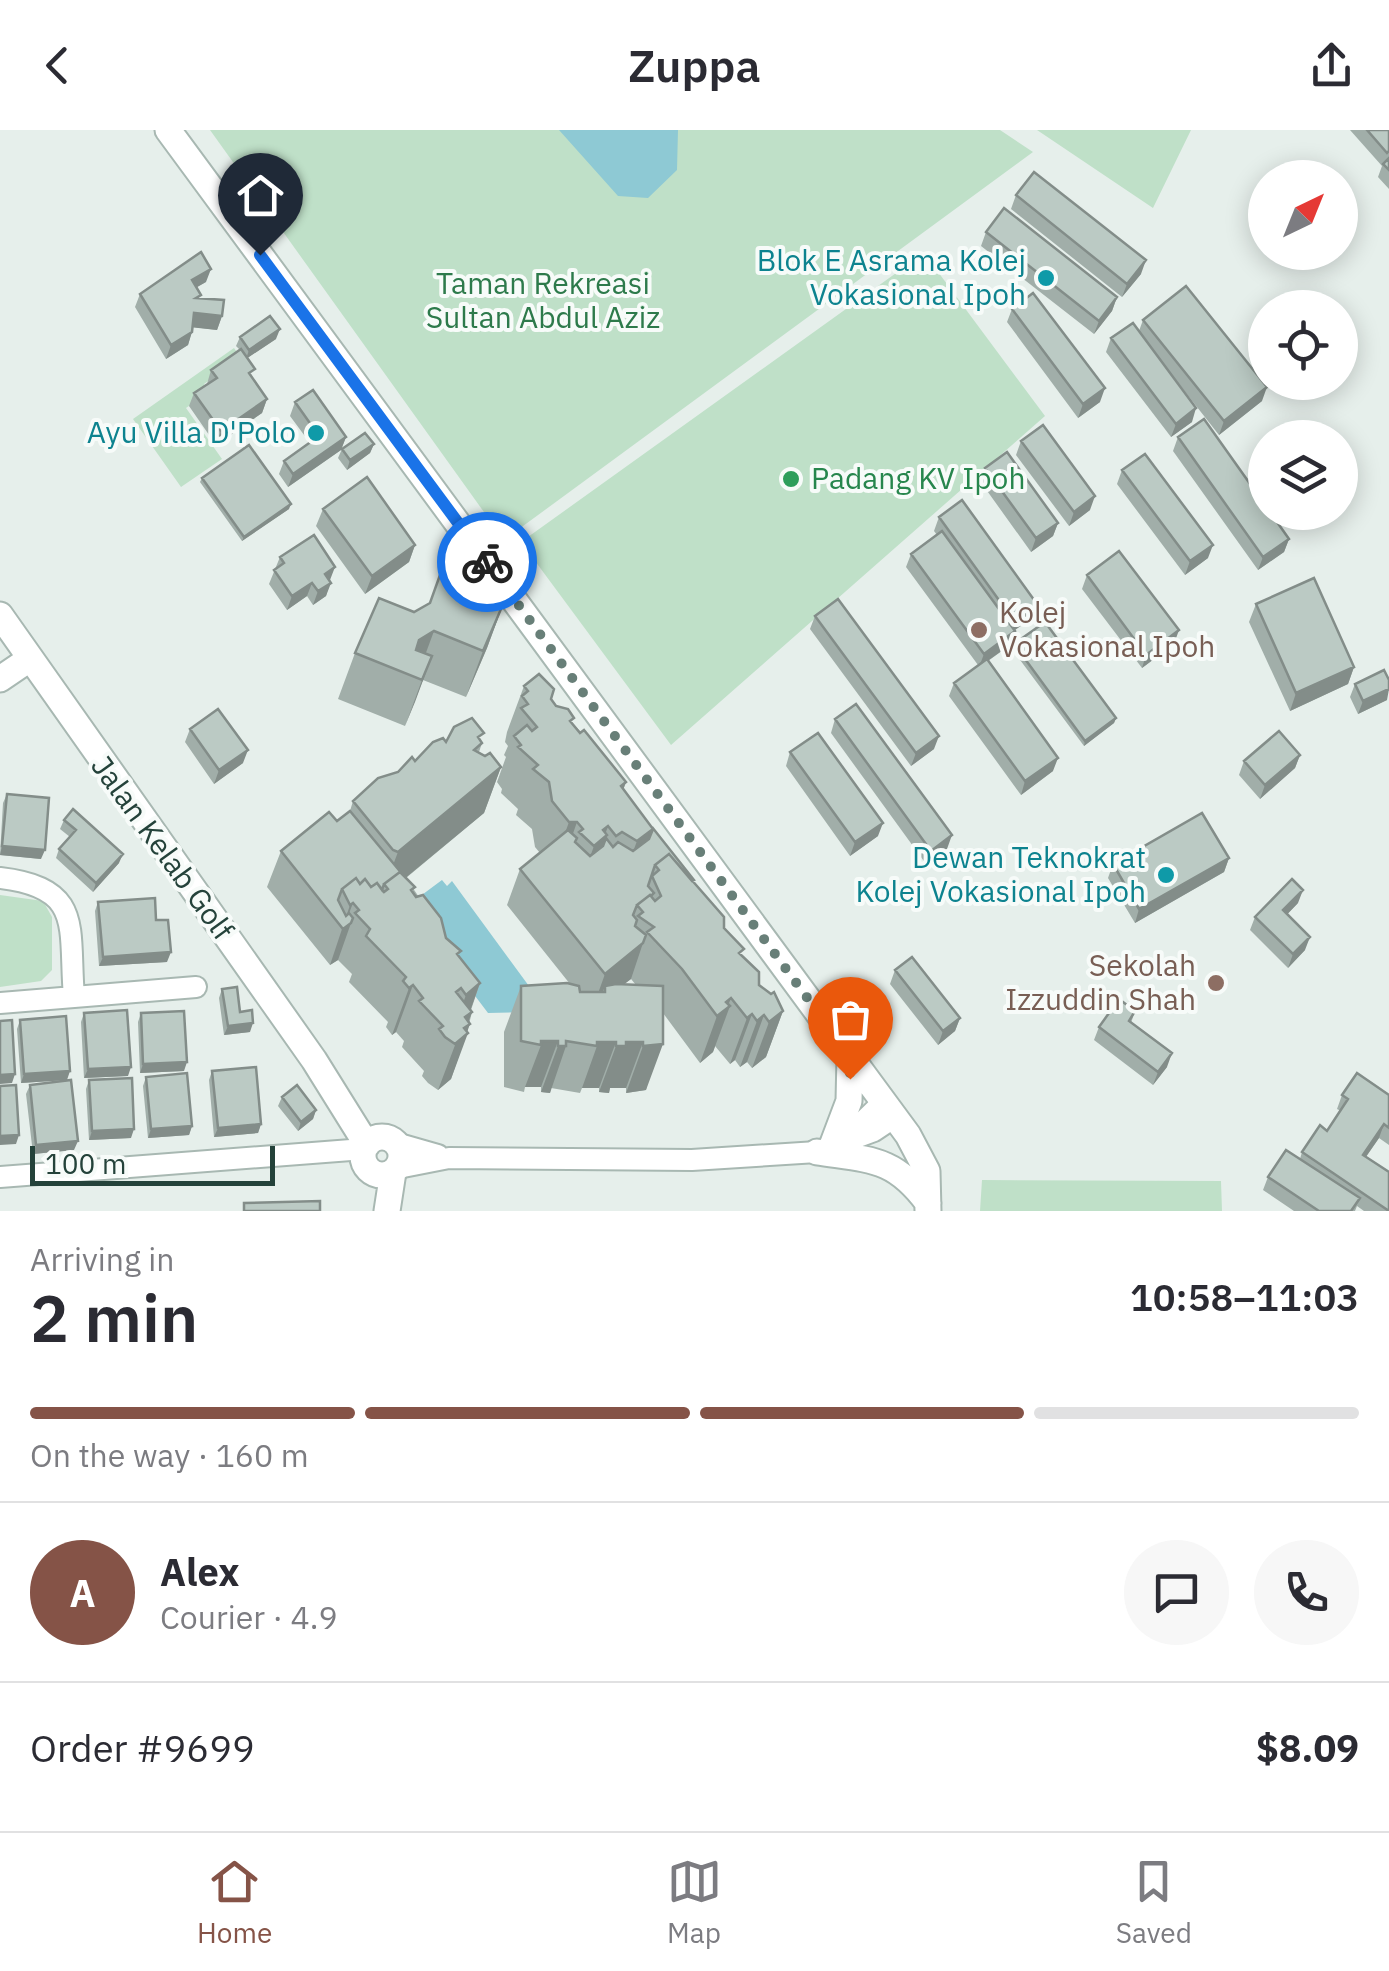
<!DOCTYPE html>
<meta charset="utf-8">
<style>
:root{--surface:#fff;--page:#f7f7f7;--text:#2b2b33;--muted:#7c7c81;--line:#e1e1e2;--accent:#855347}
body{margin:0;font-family:"IBM Plex Sans",sans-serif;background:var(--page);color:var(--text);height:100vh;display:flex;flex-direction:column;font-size:38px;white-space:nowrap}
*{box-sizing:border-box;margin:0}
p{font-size:32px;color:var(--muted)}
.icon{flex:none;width:55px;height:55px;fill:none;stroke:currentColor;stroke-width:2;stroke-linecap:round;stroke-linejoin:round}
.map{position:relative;height:1081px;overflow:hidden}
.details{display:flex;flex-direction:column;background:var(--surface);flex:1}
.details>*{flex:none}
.needle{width:65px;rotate:43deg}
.controls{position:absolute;left:1248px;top:30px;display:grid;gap:20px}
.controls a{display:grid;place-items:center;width:110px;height:110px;border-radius:50%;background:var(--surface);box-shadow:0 5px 25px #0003;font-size:50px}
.scale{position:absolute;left:30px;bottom:25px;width:245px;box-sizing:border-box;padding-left:10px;border:5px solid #24423a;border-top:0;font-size:28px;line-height:35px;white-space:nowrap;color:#24423a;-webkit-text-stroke:8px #f7fbf9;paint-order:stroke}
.pin{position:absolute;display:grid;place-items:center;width:85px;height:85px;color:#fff;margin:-102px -42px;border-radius:50% 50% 50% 0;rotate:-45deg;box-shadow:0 0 10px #0007}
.pin .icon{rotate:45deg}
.courier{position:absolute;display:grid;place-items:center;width:100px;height:100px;margin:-50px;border:8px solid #1a73e8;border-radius:50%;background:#fff;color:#222;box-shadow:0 2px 12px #0007}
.headline em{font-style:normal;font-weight:600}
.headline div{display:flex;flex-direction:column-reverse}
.headline{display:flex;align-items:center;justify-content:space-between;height:170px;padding:0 30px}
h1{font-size:65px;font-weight:600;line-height:75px}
.bar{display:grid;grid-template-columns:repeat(4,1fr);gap:15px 10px;align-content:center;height:120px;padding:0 30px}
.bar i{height:12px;border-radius:8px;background:var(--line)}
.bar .selected{background:var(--accent)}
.bar p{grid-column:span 4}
.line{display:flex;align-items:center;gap:25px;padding:0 30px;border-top:2px solid var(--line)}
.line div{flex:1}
.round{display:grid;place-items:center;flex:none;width:105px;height:105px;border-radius:52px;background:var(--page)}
header{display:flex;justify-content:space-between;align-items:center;height:130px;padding:0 30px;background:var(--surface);font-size:45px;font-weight:600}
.tab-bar{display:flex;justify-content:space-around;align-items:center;height:140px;border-top:2px solid var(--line);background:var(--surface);font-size:28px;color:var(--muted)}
.tab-bar a{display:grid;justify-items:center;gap:5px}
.tab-bar .selected{color:var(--accent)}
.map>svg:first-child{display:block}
</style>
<header><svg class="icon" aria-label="back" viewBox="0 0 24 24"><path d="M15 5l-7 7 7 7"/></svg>Zuppa<svg class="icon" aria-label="share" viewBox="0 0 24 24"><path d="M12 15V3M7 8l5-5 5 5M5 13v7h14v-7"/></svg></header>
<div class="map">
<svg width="1389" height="1081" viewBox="0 0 1389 1081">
<rect width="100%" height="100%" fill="#e6efeb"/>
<path fill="#bfe0c8" d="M210,0h790l33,22 -529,388z
M1037,0h154l-38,78z
M924,123l121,163 -374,329 -150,-203z
M234,218l7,10 -37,26 5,8 -23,16 36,51 -41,28 -48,-68z
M0,765l43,6 9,16v53l-11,11 -41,6z
M982,1050l239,1 1,30h-242z"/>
<path fill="#8ec9d4" d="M559,0h119l-1,40 -29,28 -30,-2z
M442,750l5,6 5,-5 85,116 -1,15 -48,1 -81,-107z"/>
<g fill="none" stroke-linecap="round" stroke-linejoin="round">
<g stroke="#a8b8b2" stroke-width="24">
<path id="minor" d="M0,748c85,10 68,50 74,119l122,-10
M0,873l74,-6
M845,1009l39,-38
M396,1013l42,12
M398,1038l51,-10 243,2 125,-8 57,-21 21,-14
M0,1047l364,-28"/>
</g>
<g stroke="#a8b8b2" stroke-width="29">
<path id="tertiary" d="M168,0l740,1005 19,36 1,40
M0,485l314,445 53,85
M0,549l28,-19
M363 1026a19 19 0 1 1 38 0a19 19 0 1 1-38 0Z
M832,1016l17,-45 1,-45
M817,1022c53,8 77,5 111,51
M387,1081l6,-39"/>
</g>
<use href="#minor" stroke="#fff" stroke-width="20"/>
<use href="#tertiary" stroke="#fff" stroke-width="25"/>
</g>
<path fill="#a1aea9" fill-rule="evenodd" d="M1350,0h39v59l-11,-12 4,-11z
M1016,65l125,79 -19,23 -111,-88z
M986,102l131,65 -5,14 -18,23 -113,-88z
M206,152l-10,5 3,11 23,18 -5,14 -24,-3 -5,18 -22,14 -31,-52 5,-13z
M1012,179l88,93 -22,16 -71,-96z
M1143,190l119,81 -43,34 -48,-61 21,48 -21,15 -65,-85 5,-14 28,-7z
M240,207l36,2 -29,19 5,20 15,21 -5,14 -46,32 -27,-39 5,-13 13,-9 4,-14 29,-20 -4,-4z
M295,272l51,35 -5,13 -53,37 -9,-13 5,-13 26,-18 -20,-27z
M1178,307l111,102 -5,13 -26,18 -85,-119z
M1021,311l69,69 -21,16 -53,-71z
M374,314l-4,9 -23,17 -9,-12 4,-9z
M985,338l73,55 -5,13 -22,16 -51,-71z
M1122,340l86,88 -23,17 -68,-91z
M202,348l87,31 -47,32 -42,-59z
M323,379l92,36 -6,17 -44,32 -49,-68z
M939,387l93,101 -17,12 -5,15 -22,16 65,110 -32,24 -72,-99 5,-13 24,-18 -72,-98 5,-13 26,-19 -3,-4z
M280,427l50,23 -4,16 -13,9 -6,-9 -20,14 -18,-26z
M1087,445l87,69 -32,24 -60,-79z
M504,472l-17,46 -21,49 -43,-17 -18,46 -67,-27 17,-46 59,-41z
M1256,474l98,63 -6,17 -58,27 -41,-89z
M815,486l119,133 -23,17 -101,-137z
M1014,514l102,74 -2,5 -30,23 -72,-97z
M1355,554l32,16 -29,14 -8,-17z
M524,556l27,13 75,83 -3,8 70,91 66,104 24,26 -17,46 -14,11 -5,-6 -7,5 -5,-7 -5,4 -15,-18 -2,6 -13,11 -37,-50 -17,77 -20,3v-5h-16l-1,5 -10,-1v-4h-17l-2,5 -29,-5 -1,5 -9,-1v-5h-16l-1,5 -20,-5v-55l17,-46 49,-2 -63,-79 13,-36 20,-16 -5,-6 -3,-18 -16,-14 2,-6 -17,-16 1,-4 -5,-7 9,-25 -2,-2 4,-9 -3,-4 2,-10zM631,849l5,6 -12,-1z
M835,589l112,130 -21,15 -95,-131z
M190,599l53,34 -29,21 -29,-42z
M481,611l1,2 -3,9 22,15 -17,46 -78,65 53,78 21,27 -9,27 1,2 -5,20 -16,47 -13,11 -10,-7 -6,-7 2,-5 -22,-24 2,-6 -8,-9 -4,3 -6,-8 2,-5 -39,-40 3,-8 -14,-14 -8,5 -63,-78 14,-36 56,-30 13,-10 3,-10 93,-59z
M790,622l88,84 -28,20 -64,-90z
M1300,625l-5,13 -35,31 -21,-24 5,-14z
M7,664l34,65 -41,-4 3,-52z
M64,690l55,43 -26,29 -37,-34 3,-9 11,-12 -10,-8z
M1229,728l-5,14 -89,51 -27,-45 5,-14z
M98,772l58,18 11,42 -68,4 -4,-55z
M1298,773l-11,11 18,36 -17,18 -38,-38 5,-13z
M895,840l65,48 -5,13 -17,14 -48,-61z
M222,859l18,23 10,20 -26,3 -5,-37z
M1135,881l-4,12 36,44 -14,18 -59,-45 5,-13z
M84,883l44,63 -44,2 -3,-56z
M141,883l43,58 -44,2 -2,-51z
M20,890l47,60 -46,3 -4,-54z
M212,941l49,53 -3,9 -44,4 -5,-57z
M146,947l46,49 -3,9 -41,3 -5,-52z
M89,950l42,58 -42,2 -3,-51z
M30,955l44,65 -41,4 -7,-60z
M1342,965h47v50l-10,-7 -13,19 23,54h-25l-7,-5 -2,5h-61l-31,-21 5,-13 32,-18 2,-7 25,-21 14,-20 -4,-2z
M282,967l34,13 -3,9 -15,12 -20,-25z"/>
<path fill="#838d89" d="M1146,130l-5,14 -19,23 5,-13z
M211,139l-5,13 -19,11 5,-13z
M1117,167l-5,14 -18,23 5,-13z
M194,183l28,3 -5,14 -28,-3z
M280,199l-4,10 -30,20 3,-9z
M192,202l-4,13 -22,14 5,-14z
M1267,257l-5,14 -43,34 5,-14z
M1105,258l-5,14 -22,16 5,-14z
M267,269l-5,14 -46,32 5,-14z
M1196,278l-4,14 -21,15 5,-13z
M346,307l-5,13 -53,37 5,-13z
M374,314l-4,9 -23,17 3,-10z
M1095,366l-5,14 -21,16 5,-14z
M291,374l-2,5 -47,32 2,-4z
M1058,393l-5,13 -22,16 5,-14z
M1289,409l-5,13 -26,18 5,-13z
M415,415l-6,17 -44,32 7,-18z
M1213,415l-5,13 -23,17 5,-14z
M335,437l-5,13 -10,8 5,-14z
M312,453l-5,13 -20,14 5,-14z
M331,453l-5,13 -13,9 5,-14z
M504,472l-17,46 -21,49 17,-46z
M1037,474l-5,14 -23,16 5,-13z
M1179,500l-5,14 -32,24 4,-13z
M434,501l-17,46 -10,-3 12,-34z
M1015,501l-5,14 -31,22 5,-13z
M432,526l-17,46 -10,24 17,-46z
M1354,537l-6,17 -58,27 6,-18z
M1389,559l-2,11 -29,14 5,-13z
M1116,588l-2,5 -30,23 1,-5z
M939,606l-5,13 -23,17 5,-13z
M248,620l-5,13 -29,21 5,-14z
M1300,625l-5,13 -35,31 5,-14z
M1058,628l-5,13 -32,24 4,-14z
M501,637l-17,46 -86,71 -13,2 13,-34z
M626,652l-17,46 -1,-2 -4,12 3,-3 -17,47 -13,11 17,-47 27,-60z
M569,692h8l-16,46 -9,1z
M883,693l-5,13 -28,20 5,-14z
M653,699l-17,46 -16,12 17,-46z
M952,705l-5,14 -21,15 5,-13z
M2,716l43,4 -4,9 -41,-4z
M123,724l-4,9 -26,29 3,-9z
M1229,728l-5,14 -89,51 4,-14z
M1303,760l-5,13 -20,21 5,-14z
M353,773l-10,26 8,-6 -13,37 -8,5 20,-60z
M1310,807l-5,13 -17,18 5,-14z
M643,813l-12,36 -30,23 4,-10v-6l-7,19 -6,5 13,-36z
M171,822l-4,10 -68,4 4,-9z
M480,853l-11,31 3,-2 -5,14 3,-2 -4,11 2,-2 -17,46 -13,11 22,-58 -11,9 17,-46z
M413,855l-17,47 -4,3 17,-47z
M731,868l-4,10 3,-2 -17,46 -13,11 17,-47 9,-14z
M783,881l-17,46 -14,11 17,-46z
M752,884l-17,46 -5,4 17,-46z
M764,885l-17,47 -7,5 17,-46z
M960,888l-5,13 -17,14 5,-14z
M253,893l-3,9 -26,3 4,-9z
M541,911h17l-17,46h-16l16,-42z
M597,912h19l-17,46h-17l15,-42z
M626,912h17l-17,46h-16l-1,5 -10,-1 17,-46z
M663,914l-17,46 -20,3 17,-47z
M558,916h8l-16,47 -9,-1z
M1172,923l-5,14 -14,18 5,-13z
M187,932l-3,9 -44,2 3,-9z
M131,937l-3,9 -44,2 4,-9z
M70,941l-3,9 -46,3 3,-9z
M15,944l-3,9 -12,1v-9z
M316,980l-3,9 -15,12 3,-9z
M261,994l-3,9 -44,4 4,-9z
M1384,994l-5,14 -21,30 5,-13z
M192,996l-3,9 -41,3 3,-9z
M134,999l-3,9 -42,2 3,-9z
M19,1005l-3,9 -16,1v-9z
M78,1011l-4,9 -41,4 3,-9z"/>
<path fill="#bbcac4" stroke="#838d89" stroke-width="2.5" d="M1367,0h22v21l-2,2z
M1389,28v12l-6,-6z
M1034,42l112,88 -19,24 -111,-89z
M1004,78l113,89 -18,24 -113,-89z
M201,122l10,17 -19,11 9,15 -5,3 28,2 -2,16 -28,-3 -2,19 -21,13 -31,-51z
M1186,156l81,101 -43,34 -81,-101z
M1033,163l72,95 -22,16 -71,-95z
M270,186l10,13 -31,21 -9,-13z
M1133,193l63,85 -20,16 -65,-86z
M241,219l14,20 -6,4 18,26 -46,32 -27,-38 23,-15 -6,-8z
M313,260l33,47 -53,37 -9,-13 35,-25 -24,-34z
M1204,289l61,86v7h5l19,27 -26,18 -85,-120z
M1043,295l52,71 -21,16 -53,-71z
M365,303l9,11 -24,16 -8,-11z
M249,315l42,59 -47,33 -42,-59z
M1007,322l51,71 -22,15 -51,-70z
M1145,324l68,91 -23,16 -68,-91z
M367,347l48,68 -43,31 -49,-67z
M962,370l75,104 -23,17 -75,-104z
M942,401l73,100 -31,23 -73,-100z
M314,405l21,32 -10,7 6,9 -13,8 -6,-8 -20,13 -18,-26 10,-7 -4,-6z
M1119,421l60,79 -33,25 -59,-80z
M440,445l64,27 -21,49 -49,-20 -15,9 -3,10 16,6 -10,24 -67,-27 24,-55 35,14 16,-9z
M1314,448l40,89 -58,26 -40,-89z
M838,469l101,137 -23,17 -101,-137z
M1045,492l71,96 -31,23 -71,-97z
M987,529l71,99 -33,23 -71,-98z
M1384,540l5,10v9l-26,12 -8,-17z
M539,544l15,15 -3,10 5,7 12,3 6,9 -4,3 10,12 4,-3 42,52 -5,4 32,43 -16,12 -15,-9 -6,4 -8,-10 -5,4 4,5 -13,11 -15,-14 4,-3 -6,-7h-8l-17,-21 -3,-19 -16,-13 5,-4 -20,-18 3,-2 -7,-9 13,-11 5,6 5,-4 -16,-19 7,-4 -6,-8 6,-5 -4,-5z
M856,574l96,131 -21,16 -96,-132z
M218,579l30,41 -29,20 -29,-41z
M472,588l12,15 -6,4 4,6 -8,7 11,6 5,-3 11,14 -103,85 -5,-2 -40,-49 25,-23 20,-6 14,-15 3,4 18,-19 10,-4 3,4 8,-15z
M1279,601l21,24 -35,30 -21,-24z
M818,603l65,90 -28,19 -65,-90z
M7,664l42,4 -4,52 -43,-4z
M73,679l50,45 -27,29 -37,-34 17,-19 -12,-10z
M350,681l53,64 -3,-3 -16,12 -2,6 -5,-7 -6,4 -6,-8 -5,5 -4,-6 -14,11 -4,11 8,16 3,-3 4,5 -2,5 -8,6 -62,-78 48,-39 8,9z
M1202,683l27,45 -90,51 -26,-45z
M652,697l42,53 -2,1 -23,-27 -14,11 -7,21 6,7 -3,3 -1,-1 -13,10 -4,10 4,5 -2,6 11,9 -3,8 -38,31 -85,-105 48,-39 9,8 -2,4 15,14 13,-10 3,-8 7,9 5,-5 15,9 16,-12 4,-10z
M669,724l55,63v11l20,21 -5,4 20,19v13l12,9 3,-2 9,19 -14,11 -5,-7 -7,6 -5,-7 -5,4 -16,-20 -5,4 4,4 -13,10 -35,-47 -35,-37 7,-5 -16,-11 5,-4 -6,-7 13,-10 5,6 6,-5 -9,-20 7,-6 -4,-5z
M400,742l15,15 -4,3 5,7 7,-2 18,23 5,20 15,13 -4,3 23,29 -14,12 -5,-7 -5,4 16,20 -7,5 5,7 -6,4 4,5 -13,11 -10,-7 -6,-8 4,-3 -24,-25 4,-3 -10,-13 -4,3 -6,-7 3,-4 -40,-41 4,-7 -15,-16 4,-3 -6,-7 -3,2 -8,-16 14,-11 4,6 5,-5 6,8 6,-4 7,9 4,-3 -4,-5z
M1292,749l11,11 -20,20 27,27 -17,17 -38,-37z
M155,768l1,22h12l3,32 -68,5 -5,-55z
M912,827l48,61 -17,13 -48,-61z
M567,853l12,3 1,6h25v-6l11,-2 47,2v58l-20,2v-4h-17v4h-10v-4h-19v4l-31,-5v5h-8v-5h-17v4l-20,-4v-55z
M237,857l3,25 12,-2 1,13 -25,3 -6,-37z
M1119,869l16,12 -6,10 43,32 -14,19 -59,-45z
M127,880l4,57 -43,2 -4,-56z
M184,881l3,51 -44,2 -2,-51z
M66,886l4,55 -46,3 -4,-54z
M12,890l3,54 -15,1v-54z
M256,937l5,57 -43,4 -6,-57z
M187,943l5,53 -41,3 -5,-52z
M1357,943l32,22v33l-5,-4 -21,31 26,17v39l-87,-59 18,-27 7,6 21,-32 -6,-4z
M132,948l2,51 -42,2 -3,-51z
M71,950l7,61 -42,4 -6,-60z
M16,955l3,50 -19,1v-50z
M297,955l19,25 -15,12 -19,-25z
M1286,1020l74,48 -9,13h-32l-51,-34z
M320,1071v10h-76v-8z"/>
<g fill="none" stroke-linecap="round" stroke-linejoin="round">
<path stroke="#687f78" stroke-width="10" stroke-dasharray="0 18" d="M487,432l363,494v23"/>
<path stroke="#1a73e8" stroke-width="12" d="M260,125l227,307"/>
</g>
<g fill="#0f9aa8" stroke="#f7fbf9" stroke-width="4">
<circle cx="1046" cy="148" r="10"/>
<circle cx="316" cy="303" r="10"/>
<circle cx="1166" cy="745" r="10"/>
</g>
<circle fill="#2e9e5b" stroke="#f7fbf9" stroke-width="4" cx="791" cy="349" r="10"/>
<g fill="#8d6e63" stroke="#f7fbf9" stroke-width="4">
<circle cx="979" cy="500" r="10"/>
<circle cx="1216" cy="853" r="10"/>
</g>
<g text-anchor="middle" stroke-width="8" stroke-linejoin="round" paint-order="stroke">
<g font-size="30" fill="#0d838f" stroke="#f7fbf9" text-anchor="end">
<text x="1026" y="141">Blok E Asrama Kolej<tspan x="1026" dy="34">Vokasional Ipoh</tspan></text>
<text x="296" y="313">Ayu Villa D'Polo</text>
<text x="1146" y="738">Dewan Teknokrat<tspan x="1146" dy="34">Kolej Vokasional Ipoh</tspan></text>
</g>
<g font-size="30" fill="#2d7a4b" stroke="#f7fbf9">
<text x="543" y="164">Taman Rekreasi<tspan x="543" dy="34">Sultan Abdul Aziz</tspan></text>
</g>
<g font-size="30" fill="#27864d" stroke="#f7fbf9" text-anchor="start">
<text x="811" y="359">Padang KV Ipoh</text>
</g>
<g font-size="30" fill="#785e54" stroke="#f7fbf9" text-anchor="start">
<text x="999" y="493">Kolej<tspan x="999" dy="34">Vokasional Ipoh</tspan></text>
<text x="1196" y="846" text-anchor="end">Sekolah<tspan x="1196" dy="34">Izzuddin Shah</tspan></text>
</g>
<g font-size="30" fill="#24423a" stroke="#f7fbf9">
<text transform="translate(162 718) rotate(54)" y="10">Jalan Kelab Golf</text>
</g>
</g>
</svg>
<div class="controls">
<a><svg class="needle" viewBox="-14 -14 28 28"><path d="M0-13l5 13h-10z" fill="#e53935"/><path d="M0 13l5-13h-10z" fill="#7c7c81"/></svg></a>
<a><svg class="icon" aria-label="locate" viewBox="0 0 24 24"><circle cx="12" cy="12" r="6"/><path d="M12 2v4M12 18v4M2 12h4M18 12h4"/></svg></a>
<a><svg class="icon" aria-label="layers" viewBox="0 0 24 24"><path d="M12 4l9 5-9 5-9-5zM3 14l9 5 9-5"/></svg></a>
</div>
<div class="scale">100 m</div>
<div class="pin" style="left:850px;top:949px;background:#ea580c"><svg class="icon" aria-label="bag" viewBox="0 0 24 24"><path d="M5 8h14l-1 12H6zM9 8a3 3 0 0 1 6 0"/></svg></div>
<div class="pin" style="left:260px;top:125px;background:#1f2937"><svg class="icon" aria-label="home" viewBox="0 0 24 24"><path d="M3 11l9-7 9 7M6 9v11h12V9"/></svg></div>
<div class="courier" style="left:487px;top:432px"><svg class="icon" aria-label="bike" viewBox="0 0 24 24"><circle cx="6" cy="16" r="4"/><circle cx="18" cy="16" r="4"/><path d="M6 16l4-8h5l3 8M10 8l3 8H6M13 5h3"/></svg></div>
</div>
<section class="details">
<div class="headline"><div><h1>2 min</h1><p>Arriving in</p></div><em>10:58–11:03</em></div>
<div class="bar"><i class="selected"></i><i class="selected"></i><i class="selected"></i><i></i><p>On the way · 160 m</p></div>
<div class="line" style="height:180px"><b class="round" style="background:var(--accent);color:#fff">A</b><div><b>Alex</b><p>Courier · 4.9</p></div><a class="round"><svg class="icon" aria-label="chat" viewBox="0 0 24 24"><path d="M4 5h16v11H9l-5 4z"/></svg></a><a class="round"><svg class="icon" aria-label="phone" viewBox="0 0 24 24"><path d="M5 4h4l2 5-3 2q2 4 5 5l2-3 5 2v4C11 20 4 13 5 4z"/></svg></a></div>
<div class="line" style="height:130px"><div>Order #9699</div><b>$8.09</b></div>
</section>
<nav class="tab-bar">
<a class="selected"><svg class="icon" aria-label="home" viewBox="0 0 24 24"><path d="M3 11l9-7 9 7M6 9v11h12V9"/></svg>Home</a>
<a><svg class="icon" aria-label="map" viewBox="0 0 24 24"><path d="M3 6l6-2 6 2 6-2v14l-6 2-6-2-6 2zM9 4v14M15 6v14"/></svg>Map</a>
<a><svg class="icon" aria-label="saved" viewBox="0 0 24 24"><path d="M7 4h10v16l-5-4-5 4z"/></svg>Saved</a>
</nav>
